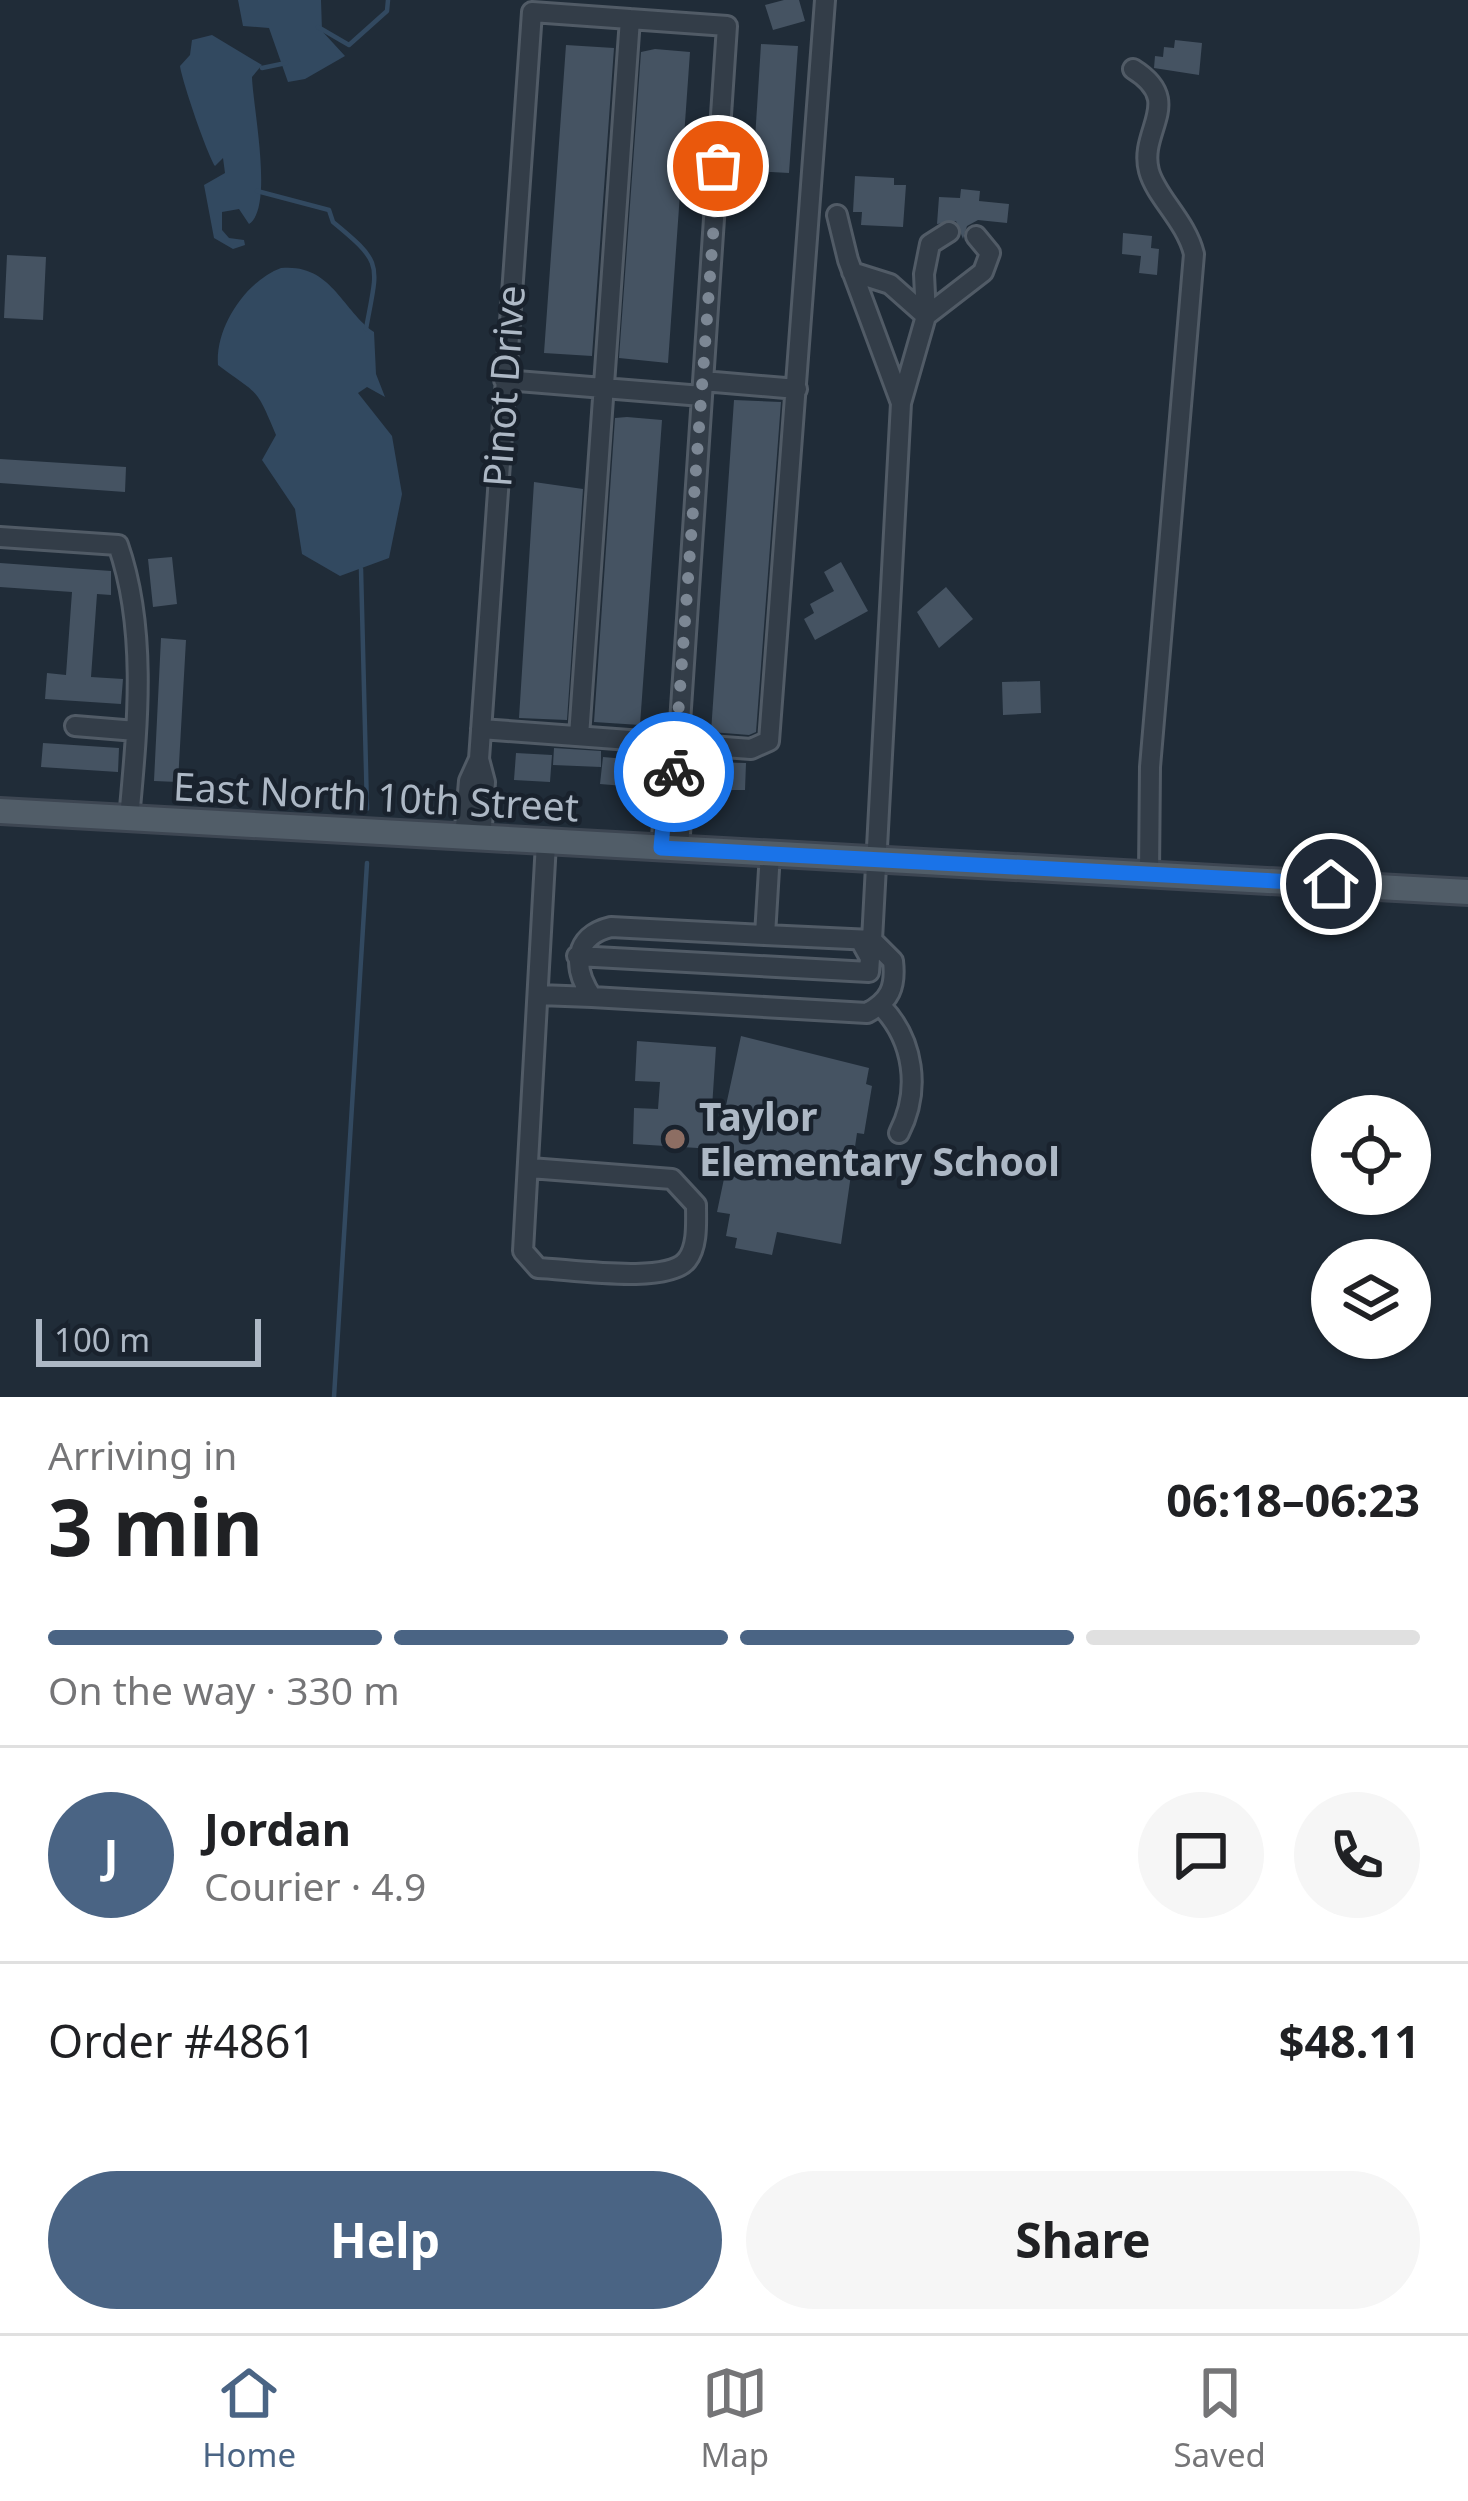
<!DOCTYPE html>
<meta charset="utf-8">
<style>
:root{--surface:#fff;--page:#f6f6f6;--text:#202124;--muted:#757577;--line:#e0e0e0;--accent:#4a6484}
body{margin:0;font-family:"Noto Sans",sans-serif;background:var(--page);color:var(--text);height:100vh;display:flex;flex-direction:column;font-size:45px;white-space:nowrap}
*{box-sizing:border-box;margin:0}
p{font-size:39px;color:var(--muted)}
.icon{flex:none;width:66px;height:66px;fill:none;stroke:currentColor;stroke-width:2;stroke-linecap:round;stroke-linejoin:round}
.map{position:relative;height:1397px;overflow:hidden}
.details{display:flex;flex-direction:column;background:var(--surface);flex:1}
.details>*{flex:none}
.tools{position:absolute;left:1311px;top:1095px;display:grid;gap:24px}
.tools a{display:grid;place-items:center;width:120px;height:120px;border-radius:50%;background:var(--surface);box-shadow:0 3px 9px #0004;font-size:60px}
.scale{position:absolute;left:36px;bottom:30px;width:225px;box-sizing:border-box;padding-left:12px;border:6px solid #adb8c5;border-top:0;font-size:33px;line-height:42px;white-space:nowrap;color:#adb8c5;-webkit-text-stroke:9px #19222d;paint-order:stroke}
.pin{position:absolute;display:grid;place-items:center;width:102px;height:102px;color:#fff;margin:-51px;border:6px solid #fff;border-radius:50%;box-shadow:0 3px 12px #0007}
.courier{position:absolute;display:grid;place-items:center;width:120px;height:120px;margin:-60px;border:9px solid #1a73e8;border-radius:50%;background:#fff;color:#222;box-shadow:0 3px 15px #0007}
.headline em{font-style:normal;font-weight:700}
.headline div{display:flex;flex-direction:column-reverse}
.headline{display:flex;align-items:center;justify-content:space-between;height:204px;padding:0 48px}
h1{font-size:78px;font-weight:700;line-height:90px}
.bar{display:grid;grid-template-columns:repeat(4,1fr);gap:18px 12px;align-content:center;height:144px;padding:0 48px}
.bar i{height:15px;border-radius:9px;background:var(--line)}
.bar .selected{background:var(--accent)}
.bar p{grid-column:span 4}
.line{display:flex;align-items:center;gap:30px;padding:0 48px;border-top:3px solid var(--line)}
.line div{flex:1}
.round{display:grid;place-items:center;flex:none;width:126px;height:126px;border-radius:63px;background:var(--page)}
.button{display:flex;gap:24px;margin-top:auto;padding:24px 48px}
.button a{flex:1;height:138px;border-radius:72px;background:var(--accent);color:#fff;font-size:48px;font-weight:700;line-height:138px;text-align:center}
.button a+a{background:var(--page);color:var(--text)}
.menu{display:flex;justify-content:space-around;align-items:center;height:168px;border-top:3px solid var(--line);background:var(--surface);font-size:33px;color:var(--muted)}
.menu a{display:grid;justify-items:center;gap:6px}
.menu .selected{color:var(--accent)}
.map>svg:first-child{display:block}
</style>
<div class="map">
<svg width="1468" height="1397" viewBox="0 0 1468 1397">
<rect width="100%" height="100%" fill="#202c38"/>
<path fill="#324960" d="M238,0h83l1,31 23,25 -40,23 -17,3 -19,-54 -26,-2z
M212,35l50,30 -10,12c1,31 22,131 -3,147l-10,-15 -17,3v18l7,8 15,2 1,5 -12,4 -19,-11 -10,-53 21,-12 -2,-15 -8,8c-8,-12 -33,-85 -35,-100l10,-11 2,-15z
M281,268c50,-5 61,42 93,64l2,42 9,23 -18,-10 -9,6 34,43 10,58 -13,64 -49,18 -38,-22 -7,-45 -33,-49 14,-25c-21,-50 -17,-39 -58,-70 -3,-38 28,-84 63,-97z"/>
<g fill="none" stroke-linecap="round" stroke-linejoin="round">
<path stroke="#324960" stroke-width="4.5" d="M318,27l31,18 38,-34 1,-11
M262,68l24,-5
M257,191l72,19 4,12c51,42 45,41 33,107
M361,569l6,240
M334,1397l33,-534"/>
</g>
<path fill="#455362" d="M784,0h15l6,21 -32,9 -8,-25z
M1175,40l27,3 -3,32 -45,-7 1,-12 8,1 1,-10 10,1z
M761,44l37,2 -9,127 -36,-2z
M566,45l48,3 -22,308 -48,-3z
M655,49l35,3 -22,311 -49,-5 22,-306z
M855,176l39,2v7h12l-3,42 -42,-2 1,-13h-9z
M961,189l19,2 -1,10 30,3 -2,19 -29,-3 -11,6 -4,13 -7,-18 -19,3 2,-27 21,1z
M1123,233l29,3 -1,12 8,1 -2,26 -18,-2 2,-17 -19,-2z
M7,255l39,2 -3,63 -39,-2z
M734,400l47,2 -25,330 -7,3 -38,-3z
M627,417l35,3 -22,305 -46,-3 21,-304z
M0,459l126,8 -1,25 -125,-9z
M534,482l49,7 -16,231 -48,-2z
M172,557l5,47 -24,3 -5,-48z
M841,562l27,49 -53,29 -11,-21 10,-6 -4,-9 24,-13 -10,-19z
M0,563l111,8v24l-14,-1 -6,83 32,2 -2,25 -76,-5 2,-26 19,2 6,-83 -72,-5z
M946,587l27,32 -34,29 -22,-36z
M161,638l25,2 -8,142 -24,-1z
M1040,681l1,32 -38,2 -1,-33z
M43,743l76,5 -1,24 -77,-5z
M554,748l47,3v16l-48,-2z
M516,753l36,2 -2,27 -36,-2z
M603,757l35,3 -2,27 -36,-3z
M710,762l36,1 -1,27h-36z
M741,1036l128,32 -3,16 6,2 -8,48 -7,-1 -16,111 -64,-12 -5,23 -37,-7 2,-10 -11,-2 4,-22 -13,-2 13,-62 -97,-6 1,-36 24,1 2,-27 -25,-1 2,-40 79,6 -5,76 11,1z"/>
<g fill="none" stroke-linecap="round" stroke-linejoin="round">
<g stroke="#515b66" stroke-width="24">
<path id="minor" d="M532,12l195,14 -50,741
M1133,69c53,33 5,61 16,102 7,26 37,50 45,83l-44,513 -1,106
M837,215l11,45 53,143
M852,272l38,12 36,32
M926,316l-2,-42 6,-30 19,-12
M504,380l198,16
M703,381l94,8
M0,537l118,8c30,86 19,185 11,274
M75,726l61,5
M481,729l270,20 18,-8 56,-741
M579,736l51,-717
M479,759l53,-747
M464,839l5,-58 10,-22 6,23 -4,58
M661,848l5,-58 11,-23 6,23 -4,59
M765,935l-154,-8c-38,9 -39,41 -19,70l275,16c23,-12 29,-26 26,-52l-21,-21 -107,-5 5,-82
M872,940l29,-537 25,-87 57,-44 7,-19 -14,-17
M577,956l292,16 1,-14 -10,-18
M539,995l53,2
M881,1006c33,34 40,84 18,127
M530,1168l142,11 24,26c0,17 2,41 -9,55 -19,25 -118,9 -149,8l-15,-17 23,-408"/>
</g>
<g stroke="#3d4652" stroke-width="30">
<path id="major" d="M0,811l1468,81"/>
</g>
<use href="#minor" stroke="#333d48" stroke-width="18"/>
<use href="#major" stroke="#515d68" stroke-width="24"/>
</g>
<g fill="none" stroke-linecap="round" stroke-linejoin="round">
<path stroke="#7c8794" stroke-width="12" stroke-dasharray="0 21.6" d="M674,772l44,-606"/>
<path stroke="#1a73e8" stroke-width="15" d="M674,772l-8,18 -5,58 670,36"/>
</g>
<circle fill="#8d6e63" stroke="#19222d" stroke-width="4.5" cx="675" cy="1139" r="12"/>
<g text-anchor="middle" stroke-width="9" stroke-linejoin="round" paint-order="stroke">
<g font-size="39" fill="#adb8c5" stroke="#19222d">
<text transform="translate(504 386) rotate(-86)" y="14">Pinot Drive</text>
<text transform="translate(376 797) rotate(3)" y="14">East North 10th Street</text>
</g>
<g font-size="39" font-weight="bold" fill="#adb8c5" stroke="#19222d" text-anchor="start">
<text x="699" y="1131">Taylor<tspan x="699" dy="45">Elementary School</tspan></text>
</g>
</g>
</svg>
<div class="tools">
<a><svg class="icon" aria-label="locate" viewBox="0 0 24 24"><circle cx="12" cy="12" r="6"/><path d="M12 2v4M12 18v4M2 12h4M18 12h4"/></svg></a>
<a><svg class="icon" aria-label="layers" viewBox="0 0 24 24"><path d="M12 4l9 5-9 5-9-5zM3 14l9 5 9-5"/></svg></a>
</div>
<div class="scale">100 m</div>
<div class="pin" style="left:718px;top:166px;background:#ea580c"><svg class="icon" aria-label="bag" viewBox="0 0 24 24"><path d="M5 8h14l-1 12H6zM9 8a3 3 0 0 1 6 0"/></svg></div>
<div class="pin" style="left:1331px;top:884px;background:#1f2937"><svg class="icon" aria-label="home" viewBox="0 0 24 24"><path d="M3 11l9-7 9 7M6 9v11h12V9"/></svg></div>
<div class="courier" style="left:674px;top:772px"><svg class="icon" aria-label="bike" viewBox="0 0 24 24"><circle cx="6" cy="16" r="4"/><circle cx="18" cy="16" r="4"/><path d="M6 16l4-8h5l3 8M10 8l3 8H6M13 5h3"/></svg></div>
</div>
<section class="details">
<div class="headline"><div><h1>3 min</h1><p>Arriving in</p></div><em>06:18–06:23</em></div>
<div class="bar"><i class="selected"></i><i class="selected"></i><i class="selected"></i><i></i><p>On the way · 330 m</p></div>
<div class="line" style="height:216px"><b class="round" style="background:var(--accent);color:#fff">J</b><div><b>Jordan</b><p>Courier · 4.9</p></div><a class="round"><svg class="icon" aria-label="chat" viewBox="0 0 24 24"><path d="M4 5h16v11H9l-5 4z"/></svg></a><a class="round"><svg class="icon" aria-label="phone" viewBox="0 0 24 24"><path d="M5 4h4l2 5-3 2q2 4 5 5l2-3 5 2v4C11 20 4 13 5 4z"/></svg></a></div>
<div class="line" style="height:156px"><div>Order #4861</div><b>$48.11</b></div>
<div class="button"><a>Help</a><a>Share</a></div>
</section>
<nav class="menu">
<a class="selected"><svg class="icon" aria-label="home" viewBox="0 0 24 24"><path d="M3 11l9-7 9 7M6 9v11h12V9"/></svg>Home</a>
<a><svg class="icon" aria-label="map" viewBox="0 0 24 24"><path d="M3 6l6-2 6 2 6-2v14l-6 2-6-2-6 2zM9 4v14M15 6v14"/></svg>Map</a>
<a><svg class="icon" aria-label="saved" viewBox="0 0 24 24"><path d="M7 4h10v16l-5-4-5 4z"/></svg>Saved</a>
</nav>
